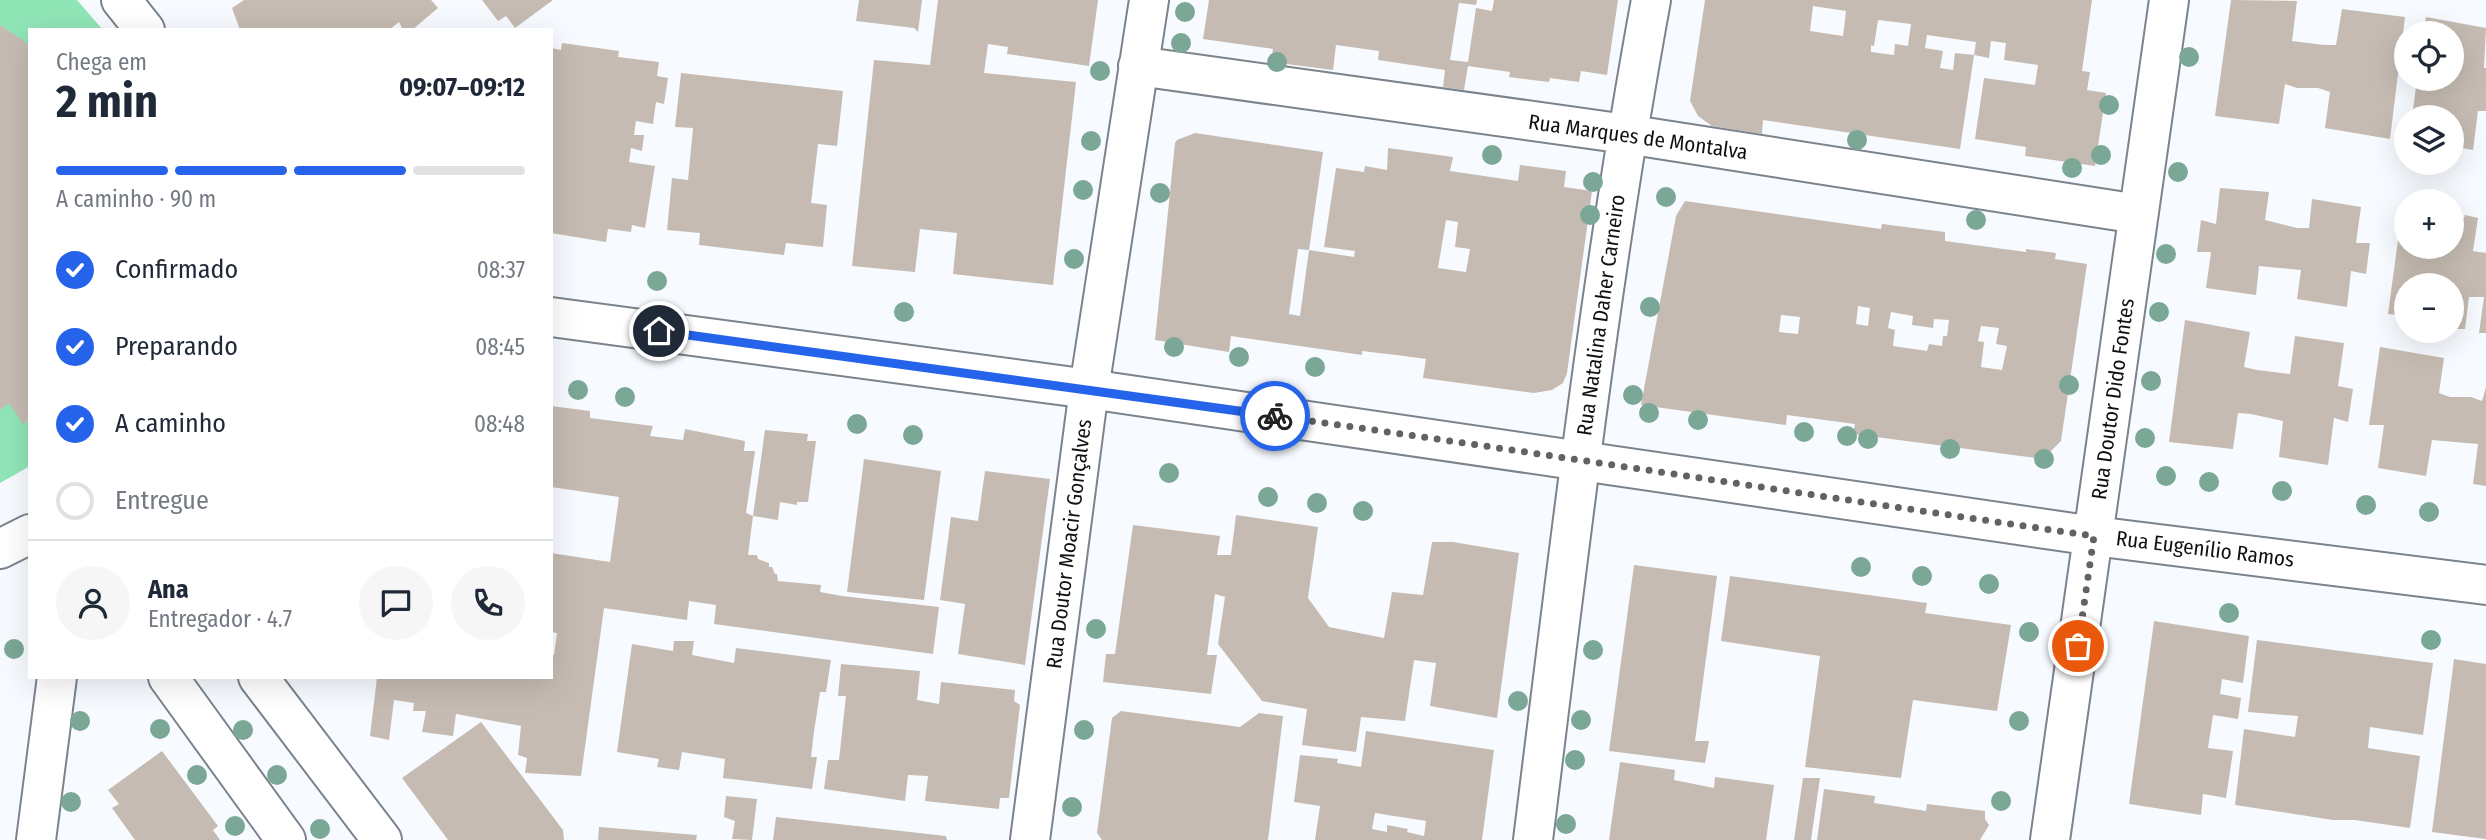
<!DOCTYPE html>
<html lang="pt">
<meta charset="utf-8">
<style>
:root{--surface:#fff;--page:#f6f6f7;--text:#1f2937;--muted:#747a83;--line:#e0e1e3;--accent:#2563eb}
body{margin:0;font-family:"Fira Sans Condensed",sans-serif;background:var(--page);color:var(--text);height:100vh;display:flex;flex-direction:column;font-size:26px;white-space:nowrap}
*{box-sizing:border-box;margin:0}
p{font-size:23px;color:var(--muted)}
.icon{flex:none;width:38px;height:38px;fill:none;stroke:currentColor;stroke-width:2;stroke-linecap:round;stroke-linejoin:round}
.map{position:relative;flex:1;overflow:hidden}
.sheet{position:absolute;left:28px;top:28px;width:525px;height:651px;display:flex;flex-direction:column;background:var(--surface);border-radius:0px;box-shadow:0 7px 28px #0002}
.sheet>*{flex:none}
.tools{position:absolute;left:2394px;top:21px;display:grid;gap:14px}
.tools a{display:grid;place-items:center;width:70px;height:70px;border-radius:50%;background:var(--surface);box-shadow:0 7px 28px #0002;font-size:35px}
.pin{position:absolute;display:grid;place-items:center;width:60px;height:60px;color:#fff;margin:-30px;border:4px solid #fff;border-radius:50%;box-shadow:0 2px 7px #0007}
.courier{position:absolute;display:grid;place-items:center;width:70px;height:70px;margin:-35px;border:5px solid #2563eb;border-radius:50%;background:#fff;color:#222;box-shadow:0 2px 9px #0007}
.summary em{font-style:normal;font-weight:700}
.summary div{display:flex;flex-direction:column-reverse}
.summary{display:flex;align-items:center;justify-content:space-between;height:119px;padding:0 28px}
h1{font-size:46px;font-weight:700;line-height:52px}
.bar{display:grid;grid-template-columns:repeat(4,1fr);gap:10px 7px;align-content:center;height:84px;padding:0 28px}
.bar i{height:9px;border-radius:5px;background:var(--line)}
.bar .current{background:var(--accent)}
.bar p{grid-column:span 4}
.line{display:flex;align-items:center;gap:18px;padding:0 28px;border-top:2px solid var(--line)}
.line div{flex:1}
.round{display:grid;place-items:center;flex:none;width:74px;height:74px;border-radius:37px;background:var(--page)}
ol{padding:0 28px;list-style:none}
li{display:flex;align-items:center;gap:21px;height:77px}
li p{margin-inline-start:auto}
li .icon{padding:7px;border-radius:50%;background:var(--accent);color:#fff;stroke-width:4}
li:last-child{color:var(--muted)}
li i{width:38px;height:38px;border:4px solid var(--line);border-radius:50%}
.map>svg:first-child{display:block}
</style>
<div class="map">
<svg width="2486" height="840" viewBox="0 0 2486 840">
<rect width="100%" height="100%" fill="#f7fbff"/>
<path fill="#90e5b7" d="M0,0h77l26,30h-73v436l-30,17z"/>
<path fill="#c5bbb2" fill-rule="evenodd" d="M244,0h187l7,8 -26,22h-9l-4,-8 -10,8h-149l-8,-22z
M482,0h71l-38,28 -9,-12 -8,5z
M859,0h63l-4,32 -4,-4 -58,-7z
M938,0h160l-9,66 -82,-12 1,-7 -20,-3 -4,29 92,9 -23,203 -100,-11 4,-41 -37,-4 -5,43 -63,-6 22,-206 56,5z
M1209,0h268l-1,5 -17,-2 -9,57 18,2 8,-54 16,3 2,-11h124l-11,75 -26,-4 -2,11 -29,-4 -1,4 -40,-5 1,-5 -42,-6 -4,24 -21,-3 2,-17 -67,-10 1,-9 -43,-6 -3,25 -62,-8 2,-13 -70,-10z
M1705,0h387l-10,71 8,1 -3,18 19,3 -11,73 -70,-10 1,-9 -51,-8 9,-61 51,7 3,-20 -34,-5 2,-17 -15,-2 -2,17 -15,-3 2,-13 -49,-7 -2,13 18,3 -3,17 13,2 2,-17 19,2 -14,94 -197,-29 -1,14 -50,-8 -14,-10 -8,-15zM1813,6l33,5 -3,25 -33,-5zM1878,20l33,4 -3,22 -13,-2 -1,11 -23,-3v-7l3,1z
M2231,0l66,1 -5,40 32,4h12l6,-36 63,8 -15,122 -65,-11 5,-36 -12,-4h-21l-12,-4 -6,40 -64,-8z
M2426,17l60,11 -2,40h2v43h-8l-5,39 -21,-4v-29h-40l5,-38h35v-46h-29z
M0,25l30,20v375l-7,4 -14,-21 -9,7z
M562,43l57,8 -1,6 41,5 -2,14 11,2 -4,26 -8,-2 -3,22 -17,-3 -2,14h10l-2,16 -11,-3 -2,14 26,4 -10,62 -13,-3 -1,7 -23,-3 -2,13 -55,-9v-185l10,2z
M681,73l162,18 -6,55 -19,-2 -7,59 16,2 -4,42 -37,-4 -2,12 -85,-10 1,-12 -33,-3 5,-52 16,2 5,-52 -18,-1z
M1195,133l128,19 -14,98 -11,-1 -9,65 11,2 9,-66 45,7 1,-6 -31,-4 12,-79 28,4 1,-6 22,4 1,-22 65,9 -3,14 68,10 2,-16 46,6 -2,16 28,4 -25,182 -4,10 -11,7 -18,3 -111,-15 3,-19 -22,-3 -42,-5v4l-131,-19 -2,16 -74,-12 20,-197 2,-3zM1446,220l12,2 -3,25 15,2 -4,23 -28,-4z
M2220,188l49,4 -4,28 32,8h12l3,-29 49,8 -5,36h14l-4,31 -15,-3 -4,36 -50,-8 4,-29 -42,-4 -3,29 -50,-7 5,-36h-14l4,-32 15,4z
M1685,201l196,28 1,-5 63,8v9l81,11v-3l30,4 -1,6 32,5 -26,177 -18,18 -190,-25 2,-10 -68,-9 -1,10 -145,-20 35,-189zM1858,306l12,2 -2,18 -12,-2zM1891,312l22,4 -1,9 21,3 1,-9 15,1 -2,16h-4l-1,10 -13,-2 -2,7 -34,-5 2,-16 -7,-2zM1781,315l19,2 -2,17 -19,-2zM1981,326l18,2 -3,16 11,2 -5,24 -21,-3 3,-25 -6,-1z
M2402,211h4v36h46v-30l12,1 1,-3 13,3 -5,33 13,2v80h-7l5,-36h-15l-4,32h-13v-44h-46v31l-18,-2z
M2185,320l65,12 -6,35 13,3 33,4 5,-38 49,7 -6,43 15,3 -5,33 -14,-4 -6,47 -49,-8 4,-36 -32,-7 -13,-1 -5,36 -64,-7z
M2380,347l64,11 -5,35 11,4h21l11,4 4,-14v99l-13,-2 5,-40 -46,-4 -6,36 -48,-8 6,-43h-15z
M551,406l39,5v7l63,8 -3,10 33,4 2,-11 60,12 -1,10h11l-9,62 7,3 -5,39h9l1,4 11,4v4h3l3,7h2l1,7 43,4 -1,7 22,4 97,11 -6,47 -219,-30 2,-19 -27,-4 -2,19 -83,-12 -23,168 -56,-3 2,-15 -9,-3 3,-29 -65,-12 -3,22 -31,-4 4,-21h-13l1,-8 -20,-3 -5,40 -19,-4 7,-59h174v-23l3,1 3,-22 -6,-1v-79l59,9 9,-65 -68,-10z
M765,430l43,4 -1,7h9l-8,61h-11v3l-17,-3 -2,18 -25,-4z
M864,459l77,12 -17,129 -77,-8z
M985,471l65,8 -25,186 -67,-11 7,-50 -25,-4 11,-83 27,4z
M1236,515l82,12 -10,71 21,29 55,11 8,-46 31,3 9,-53h21l66,11 -22,165 -67,-12 6,-43 -22,-3 -9,61 -44,-4 -5,35 -54,-7 5,-36 -45,-8 -44,-57 7,-47 -10,-3 -8,61h10l-6,39 -108,-12 3,-28h9l18,-129 87,11 -3,19h14z
M1634,565l83,11 -22,165h14l-4,22 -96,-12z
M1730,576l197,27 -2,10 86,12 -14,86 -84,-11 -12,78 -96,-11 15,-111 -99,-15z
M2154,621l95,15 -6,47 -21,-4 -2,15 21,4 -3,21 -25,-4 -5,33 25,3 -7,47 -23,-4 -2,21 -72,-11z
M2257,640l176,23 -10,72 -53,-8 -2,21 52,8 -10,72 -55,-8h-22l-98,-15 9,-76 51,8 3,-21 -50,-4z
M674,641h20l-2,14 42,8 2,-15 95,12 -5,32h-6l-6,40 -3,25h6l-5,32 -89,-11 2,-19 -43,-7 -3,18 -22,-3 2,-8 -42,-7 15,-108 41,7z
M2454,659l32,5v175l-54,-7z
M841,664l79,7 -3,29 22,4 2,-22 74,8 -1,11 6,4 -11,93h-9l-1,11 -74,-8 3,-25 -20,-1 -3,26 -81,-12 4,-29h11l7,-64h-8z
M1121,711l119,16 19,-14 24,3 -15,124h-166l-5,-7 15,-115z
M481,722l82,108 1,10h-116l-46,-62z
M1366,731l128,19 -12,90h-167l5,-34 -26,-4 6,-47 38,4 -1,4 24,4zM1375,813l51,8 -2,15 -17,-4 1,-3 -21,-4v7l-15,-3z
M162,751l56,75 -5,4 7,10h-85l-23,-32 7,-4 -11,-14z
M1620,762l55,8 -1,10 40,8 1,-11 59,8 -8,55h-157z
M1803,778h17l-9,62h-17z
M1824,789l51,7 -1,7 52,8 1,-7 58,7v8l4,6 -9,15h-163z
M726,796l31,3 -5,41 -20,-1 3,-18 -11,-4z
M776,817l170,19 1,4h-174z
M599,827l98,8 -1,5h-98z"/>
<g fill="none" stroke-linecap="round" stroke-linejoin="round">
<g stroke="#7b838c" stroke-width="42">
<path id="street" d="M1138,66l488,68 512,80
M36,840l21,-163
M1030,840l59,-451 60,-389
M1533,840c35,-281 67,-562 118,-840
M2050,840l119,-840"/>
</g>
<g stroke="#7b838c" stroke-width="42">
<path id="secondary" d="M121,0l24,30
M551,317l538,72 1005,147 392,49
M0,549l30,-15
M168,677l118,163
M258,677l124,163"/>
</g>
<use href="#street" stroke="#fff" stroke-width="38"/>
<use href="#secondary" stroke="#fff" stroke-width="38"/>
</g>
<g fill="#7ba796">
<circle cx="1185" cy="12" r="10"/>
<circle cx="1181" cy="43" r="10"/>
<circle cx="2189" cy="57" r="10"/>
<circle cx="1277" cy="62" r="10"/>
<circle cx="1100" cy="71" r="10"/>
<circle cx="2109" cy="105" r="10"/>
<circle cx="1857" cy="140" r="10"/>
<circle cx="1091" cy="141" r="10"/>
<circle cx="1492" cy="155" r="10"/>
<circle cx="2101" cy="155" r="10"/>
<circle cx="2072" cy="168" r="10"/>
<circle cx="2178" cy="172" r="10"/>
<circle cx="1593" cy="182" r="10"/>
<circle cx="1083" cy="190" r="10"/>
<circle cx="1160" cy="193" r="10"/>
<circle cx="1666" cy="197" r="10"/>
<circle cx="1590" cy="215" r="10"/>
<circle cx="1976" cy="220" r="10"/>
<circle cx="2166" cy="254" r="10"/>
<circle cx="1074" cy="259" r="10"/>
<circle cx="657" cy="281" r="10"/>
<circle cx="1650" cy="307" r="10"/>
<circle cx="904" cy="312" r="10"/>
<circle cx="2159" cy="312" r="10"/>
<circle cx="1174" cy="347" r="10"/>
<circle cx="1239" cy="357" r="10"/>
<circle cx="1315" cy="367" r="10"/>
<circle cx="2151" cy="381" r="10"/>
<circle cx="2069" cy="385" r="10"/>
<circle cx="578" cy="390" r="10"/>
<circle cx="1633" cy="395" r="10"/>
<circle cx="625" cy="397" r="10"/>
<circle cx="1649" cy="413" r="10"/>
<circle cx="1698" cy="420" r="10"/>
<circle cx="857" cy="424" r="10"/>
<circle cx="1804" cy="432" r="10"/>
<circle cx="913" cy="435" r="10"/>
<circle cx="1847" cy="436" r="10"/>
<circle cx="2145" cy="438" r="10"/>
<circle cx="1868" cy="439" r="10"/>
<circle cx="1950" cy="449" r="10"/>
<circle cx="2044" cy="459" r="10"/>
<circle cx="1169" cy="473" r="10"/>
<circle cx="2166" cy="476" r="10"/>
<circle cx="2209" cy="482" r="10"/>
<circle cx="2282" cy="491" r="10"/>
<circle cx="1268" cy="497" r="10"/>
<circle cx="1317" cy="503" r="10"/>
<circle cx="2366" cy="505" r="10"/>
<circle cx="1363" cy="511" r="10"/>
<circle cx="2429" cy="512" r="10"/>
<circle cx="1861" cy="567" r="10"/>
<circle cx="1922" cy="576" r="10"/>
<circle cx="1989" cy="584" r="10"/>
<circle cx="2229" cy="613" r="10"/>
<circle cx="1096" cy="629" r="10"/>
<circle cx="2029" cy="632" r="10"/>
<circle cx="2431" cy="640" r="10"/>
<circle cx="14" cy="649" r="10"/>
<circle cx="1593" cy="650" r="10"/>
<circle cx="1518" cy="701" r="10"/>
<circle cx="1581" cy="720" r="10"/>
<circle cx="80" cy="721" r="10"/>
<circle cx="2019" cy="721" r="10"/>
<circle cx="160" cy="729" r="10"/>
<circle cx="243" cy="730" r="10"/>
<circle cx="1084" cy="730" r="10"/>
<circle cx="1575" cy="760" r="10"/>
<circle cx="197" cy="775" r="10"/>
<circle cx="277" cy="775" r="10"/>
<circle cx="2001" cy="801" r="10"/>
<circle cx="71" cy="802" r="10"/>
<circle cx="1072" cy="807" r="10"/>
<circle cx="1566" cy="824" r="10"/>
<circle cx="235" cy="826" r="10"/>
<circle cx="320" cy="829" r="10"/>
</g>
<g fill="none" stroke-linecap="round" stroke-linejoin="round">
<path stroke="#606366" stroke-width="7" stroke-dasharray="0 12.6" d="M1275,416c273,38 546,81 819,120l-16,110"/>
<path stroke="#2563eb" stroke-width="9" d="M659,331l616,85"/>
</g>
<g text-anchor="middle" stroke-width="5" stroke-linejoin="round" paint-order="stroke">
<g font-size="21" fill="#0e1114" stroke="#fff">
<text transform="translate(1638 137) rotate(8)" y="7">Rua Marques de Montalva</text>
<text transform="translate(1601 315) rotate(-82)" y="7">Rua Natalina Daher Carneiro</text>
<text transform="translate(2113 399) rotate(-82)" y="7">Rua Doutor Dido Fontes</text>
<text transform="translate(1069 544) rotate(-83)" y="7">Rua Doutor Moacir Gonçalves</text>
<text transform="translate(2205 549) rotate(7)" y="7">Rua Eugenílio Ramos</text>
</g>
</g>
</svg>
<div class="tools">
<a><svg class="icon" aria-label="locate" viewBox="0 0 24 24"><circle cx="12" cy="12" r="6"/><path d="M12 2v4M12 18v4M2 12h4M18 12h4"/></svg></a>
<a><svg class="icon" aria-label="layers" viewBox="0 0 24 24"><path d="M12 4l9 5-9 5-9-5zM3 14l9 5 9-5"/></svg></a>
<a>+</a>
<a>−</a>
</div>
<div class="pin" style="left:2078px;top:646px;background:#ea580c"><svg class="icon" aria-label="bag" viewBox="0 0 24 24"><path d="M5 8h14l-1 12H6zM9 8a3 3 0 0 1 6 0"/></svg></div>
<div class="pin" style="left:659px;top:331px;background:#1f2937"><svg class="icon" aria-label="home" viewBox="0 0 24 24"><path d="M3 11l9-7 9 7M6 9v11h12V9"/></svg></div>
<div class="courier" style="left:1275px;top:416px"><svg class="icon" aria-label="bike" viewBox="0 0 24 24"><circle cx="6" cy="16" r="4"/><circle cx="18" cy="16" r="4"/><path d="M6 16l4-8h5l3 8M10 8l3 8H6M13 5h3"/></svg></div>
<section class="sheet">
<div class="summary"><div><h1>2 min</h1><p>Chega em</p></div><em>09:07–09:12</em></div>
<div class="bar"><i class="current"></i><i class="current"></i><i class="current"></i><i></i><p>A caminho · 90 m</p></div>
<ol>
<li><svg class="icon" aria-label="check" viewBox="0 0 24 24"><path d="M5 12l5 5 9-10"/></svg>Confirmado<p>08:37</p></li>
<li><svg class="icon" aria-label="check" viewBox="0 0 24 24"><path d="M5 12l5 5 9-10"/></svg>Preparando<p>08:45</p></li>
<li><svg class="icon" aria-label="check" viewBox="0 0 24 24"><path d="M5 12l5 5 9-10"/></svg>A caminho<p>08:48</p></li>
<li><i></i>Entregue</li>
</ol>
<div class="line" style="height:126px"><a class="round"><svg class="icon" aria-label="person" viewBox="0 0 24 24"><circle cx="12" cy="8" r="4"/><path d="M4 21q1-7 8-7t8 7"/></svg></a><div><b>Ana</b><p>Entregador · 4.7</p></div><a class="round"><svg class="icon" aria-label="chat" viewBox="0 0 24 24"><path d="M4 5h16v11H9l-5 4z"/></svg></a><a class="round"><svg class="icon" aria-label="phone" viewBox="0 0 24 24"><path d="M5 4h4l2 5-3 2q2 4 5 5l2-3 5 2v4C11 20 4 13 5 4z"/></svg></a></div>
</section>
</div>
